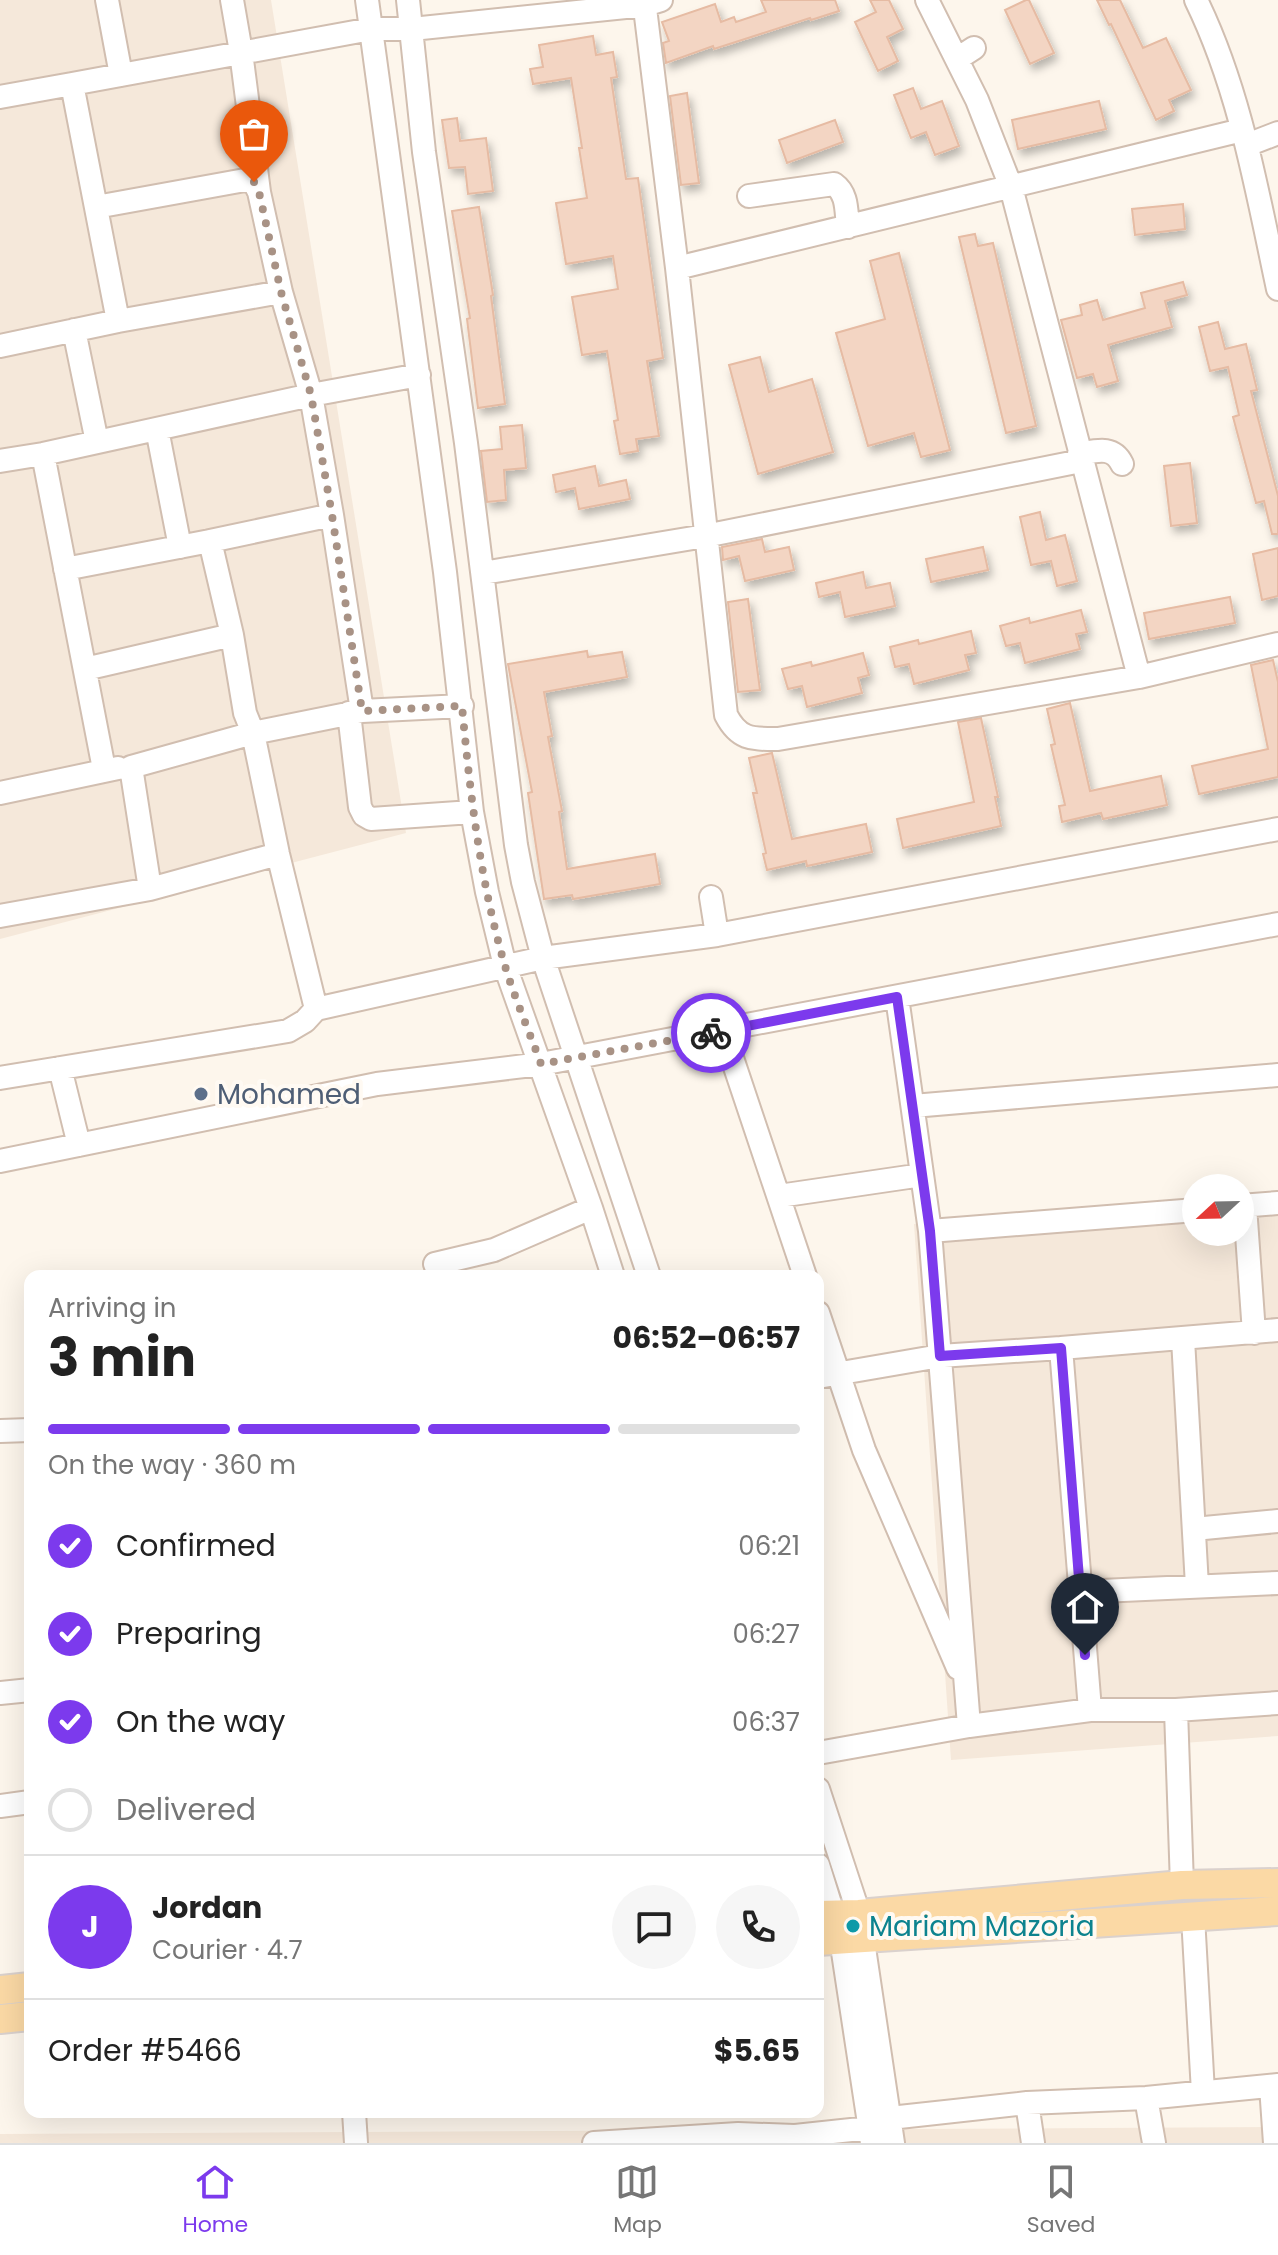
<!DOCTYPE html>
<meta charset="utf-8">
<style>
:root{--surface:#fff;--page:#f6f6f6;--text:#222;--muted:#767676;--line:#e0e0e0;--accent:#7c3aed}
body{margin:0;font-family:Poppins,sans-serif;background:var(--page);color:var(--text);height:100vh;display:flex;flex-direction:column;font-size:30px;white-space:nowrap}
*{box-sizing:border-box;margin:0}
p{font-size:26px;color:var(--muted)}
.icon{flex:none;width:44px;height:44px;fill:none;stroke:currentColor;stroke-width:2;stroke-linecap:round;stroke-linejoin:round}
.map{position:relative;flex:1;overflow:hidden}
.details{position:absolute;left:24px;top:1270px;width:800px;height:848px;display:flex;flex-direction:column;background:var(--surface);border-radius:16px;box-shadow:0 8px 32px #0002}
.details>*{flex:none}
.needle{width:52px;rotate:248deg}
.fabs{position:absolute;left:1182px;top:1174px;display:grid;gap:16px}
.fabs a{display:grid;place-items:center;width:72px;height:72px;border-radius:50%;background:var(--surface);box-shadow:0 8px 32px #0002;font-size:40px}
.pin{position:absolute;display:grid;place-items:center;width:68px;height:68px;color:#fff;margin:-82px -34px;border-radius:50% 50% 50% 0;rotate:-45deg;box-shadow:0 0 8px #0007}
.pin .icon{rotate:45deg}
.courier{position:absolute;display:grid;place-items:center;width:80px;height:80px;margin:-40px;border:6px solid #7c3aed;border-radius:50%;background:#fff;color:#222;box-shadow:0 2px 10px #0007}
.summary em{font-style:normal;font-weight:700}
.summary div{display:flex;flex-direction:column-reverse}
.summary{display:flex;align-items:center;justify-content:space-between;height:136px;padding:0 24px}
h1{font-size:52px;font-weight:700;line-height:60px}
.bar{display:grid;grid-template-columns:repeat(4,1fr);gap:12px 8px;align-content:center;height:96px;padding:0 24px}
.bar i{height:10px;border-radius:6px;background:var(--line)}
.bar .current{background:var(--accent)}
.bar p{grid-column:span 4}
.line{display:flex;align-items:center;gap:20px;padding:0 24px;border-top:2px solid var(--line)}
.line div{flex:1}
.round{display:grid;place-items:center;flex:none;width:84px;height:84px;border-radius:42px;background:var(--page)}
ol{padding:0 24px;list-style:none}
li{display:flex;align-items:center;gap:24px;height:88px}
li p{margin-inline-start:auto}
li .icon{padding:8px;border-radius:50%;background:var(--accent);color:#fff;stroke-width:4}
li:last-child{color:var(--muted)}
li i{width:44px;height:44px;border:4px solid var(--line);border-radius:50%}
.dock{display:flex;justify-content:space-around;align-items:center;height:112px;border-top:2px solid var(--line);background:var(--surface);font-size:22px;color:var(--muted)}
.dock a{display:grid;justify-items:center;gap:4px}
.dock .current{color:var(--accent)}
.map>svg:first-child{display:block}
</style>
<div class="map">
<svg width="1278" height="2143" viewBox="0 0 1278 2143">
<defs>
<filter id="shadow"><feDropShadow dx="3.5" dy="6" stdDeviation="4" flood-color="#0004"/></filter>
</defs>
<rect width="100%" height="100%" fill="#fdf6ec"/>
<path fill="#f5e8da" d="M0,0h271l135,833 -406,106z
M1278,1195v541l-327,24 -37,-536 282,-22v30h44v-34z
M1278,2127v16h-1278v-9z"/>
<path fill="#f3d5c3" stroke="#e6bba3" stroke-width="2" filter="url(#shadow)" d="M761,0h74l4,11 -28,9 -1,-2 -96,31 -1,-3 -47,17 -3,-20 6,-2 -7,-19 53,-18 6,18 13,-5 2,5 30,-10z
M870,0h19l14,29 -16,8 11,24 -20,10 -23,-49 21,-10z
M1026,0h3l25,53 -24,11 -25,-54z
M1097,0h23l23,48 23,-10 25,52 -22,10 5,11 -18,9 -45,-96 -2,1z
M593,36l3,19 17,-3 4,25 -6,1 15,101 12,-1 25,180 -16,3 12,75 -23,3 2,12 -18,3 -6,-33 4,-1 -11,-69 -25,4 -10,-58 46,-8 -5,-33 -47,8 -10,-61 31,-5 -8,-50h3l-11,-70 -38,6 -3,-15 13,-2 -4,-22z
M913,88l8,21 21,-8 17,45 -24,9 -9,-23 -15,6 -17,-43z
M687,93l12,90 -18,2 -11,-89z
M1099,101l7,28 -88,20 -6,-29z
M457,118l3,23 26,-3 7,53 -25,3 -3,-27 -16,1 -7,-48z
M835,120l8,22 -56,21 -8,-23z
M1183,204l2,25 -50,6 -3,-26z
M479,207l14,88 -2,1 14,108 -27,4 -11,-89 3,-1 -18,-107z
M975,234l3,12 15,-3 43,183 -30,7 -47,-196z
M899,253l51,197 -29,7 -7,-24 -46,13 -32,-113 49,-14 -15,-58z
M1183,282l4,13 -22,6 7,26 -64,18 10,36 -21,6 -4,-13 -16,4 -16,-58 21,-5 -2,-10 17,-5 6,20 42,-12 -4,-15z
M1218,322l7,27 21,-5 11,46 -6,1 27,105v38h-6l-8,-33 -8,2 -23,-86 6,-2 -11,-48 -18,4 -11,-44z
M760,357l9,35 43,-13 21,73 -75,22 -29,-109z
M522,425l4,43 -22,2 2,30 -19,2 -6,-51 21,-2 -2,-22z
M1190,463l7,60 -26,3 -7,-60z
M595,466l4,20 27,-6 4,19 -51,10 -4,-21 -19,4 -3,-17z
M1040,512l6,28 19,-5 12,46 -20,5 -6,-25 -20,4 -11,-48z
M762,539l3,13 24,-5 5,23 -49,11 -6,-25 -16,4 -1,-13z
M983,547l5,23 -57,12 -5,-23z
M1278,548v48l-16,4 -9,-46z
M863,572l3,16 24,-5 5,23 -50,11 -5,-25 -21,5 -3,-14z
M1230,597l5,26 -86,16 -5,-26z
M748,599l12,91 -22,2 -10,-90z
M1081,610l6,22 -11,2 4,15 -55,14 -5,-20 -14,3 -6,-20 29,-8 1,5z
M971,631l5,22 -11,2 4,15 -55,14 -5,-20 -14,3 -5,-20 28,-7 1,4z
M587,651l1,6 34,-5 5,25 -83,15 8,44 -4,1 14,74 -3,1 8,57 88,-15 5,30 -87,15 -1,-4 -28,4 -16,-106 4,-1 -24,-128z
M863,653l6,22 -11,3 4,15 -55,14 -5,-21 -14,3 -6,-20 29,-7 1,4z
M1273,660l5,22v95l-79,17 -7,-28 76,-17 -17,-84z
M1070,703l20,88 71,-15 6,29 -64,14 -2,-6 -39,9 -3,-16 6,-1 -14,-60 4,-1 -8,-35z
M981,718l17,79h-3l6,29 -98,22 -6,-29 77,-17 -16,-80z
M772,753l20,86 74,-15 6,28 -65,14 -1,-5 -39,9 -4,-16 3,-1 -13,-60h4l-8,-35z"/>
<g fill="none" stroke-linecap="round" stroke-linejoin="round">
<g stroke="#d1beb0" stroke-width="26">
<path id="minor" d="M107,0l14,75
M232,0l9,52 18,140
M367,0l78,572 27,240 15,80 18,74 86,242 22,68
M408,0l16,152 42,291 50,402 7,37 20,76 106,318
M644,0l33,268 49,447c13,25 26,24 52,24l361,-62 139,-33
M927,0l50,100 34,87 128,490
M1196,0c44,90 61,191 82,289
M957,59l17,-11
M72,84l299,-55h41l233,-24 16,-5
M0,97l72,-13 46,237
M1247,145l31,-12
M749,196l85,-12c14,10 12,27 14,43
M677,268l565,-138
M74,330l23,112
M0,346l118,-25 163,-29
M157,429l23,118
M43,454l61,315
M1079,454c17,-3 34,-9 43,10
M0,461l43,-7 268,-59 -30,-103 -22,-100 -5,-10 -9,-2 -149,27
M65,569l145,-28
M483,573l222,-37 376,-75
M85,669l147,-34
M362,711l100,-5
M349,713l11,94 4,8 7,4 101,-7
M0,793l118,-25
M150,889l-19,-122 122,-34 -8,-20 -13,-78 -22,-94 122,-26
M711,897l6,38
M0,916l150,-27 128,-35
M897,997l33,234
M316,1009l-38,-155 -25,-121 109,-22 -30,-196 -21,-120 108,-20
M723,1031l82,245
M60,1068l19,77
M0,1078l288,-47 17,-10 11,-12 227,-51 174,-23 561,-106
M913,1106l365,-31
M0,1161l377,-77 164,-20 737,-140
M779,1196l143,-21
M1240,1206l38,-3
M1245,1206l9,127
M435,1264l59,-14 97,-42
M818,1313l46,137 94,218
M1183,1339l14,247
M818,1377l122,-21 121,-8
M0,1431l30,-1
M1194,1529l84,-8
M1079,1592l199,-9
M0,1693l30,-3
M1090,1710l-29,-362 217,-18
M1176,1710l102,-7
M818,1753l151,-27
M818,1789l41,125 34,229
M0,1806l30,-4
M818,1865l23,74 31,204
M1182,1885l-6,-175h-86l-121,16 -39,-495 266,-21
M1193,1917l10,175
M1271,2086l4,57
M1146,2098l8,45
M1027,2103l6,40
M354,2112l2,31
M890,2118l137,-15 119,-5 132,-13
M594,2143l144,-9 57,2 75,-8"/>
</g>
<g stroke="#dad1cd" stroke-width="32">
<path id="major" d="M818,1915l41,-1 323,-29 96,-2
M818,1941l460,-30
M0,1990l30,-3
M0,2019l30,-3"/>
</g>
<use href="#minor" stroke="#fff" stroke-width="22"/>
<use href="#major" stroke="#fbd9a5" stroke-width="28"/>
</g>
<g fill="none" stroke-linecap="round" stroke-linejoin="round">
<path stroke="#a89285" stroke-width="8" stroke-dasharray="0 14.4" d="M254,182l5,10 22,100 30,103 21,120 30,196 100,-5c8,87 18,175 43,260 10,33 24,65 36,98l170,-31"/>
<path stroke="#7c3aed" stroke-width="10" d="M711,1033l186,-36 33,234 10,125 121,-8 24,307"/>
</g>
<circle fill="#5c6f8a" stroke="#fffaf3" stroke-width="3" cx="201" cy="1094" r="8"/>
<circle fill="#0f9aa8" stroke="#fffaf3" stroke-width="3" cx="853" cy="1926" r="8"/>
<g text-anchor="middle" stroke-width="8" stroke-linejoin="round" paint-order="stroke">
<g font-size="28" fill="#4e5e75" stroke="#fffaf3" text-anchor="start">
<text x="217" y="1104">Mohamed</text>
</g>
<g font-size="28" fill="#0d838f" stroke="#fffaf3" text-anchor="start">
<text x="869" y="1936">Mariam Mazoria</text>
</g>
</g>
</svg>
<div class="fabs">
<a><svg class="needle" viewBox="-14 -14 28 28"><path d="M0-13l5 13h-10z" fill="#e53935"/><path d="M0 13l5-13h-10z" fill="#767676"/></svg></a>
</div>
<div class="pin" style="left:254px;top:182px;background:#ea580c"><svg class="icon" aria-label="bag" viewBox="0 0 24 24"><path d="M5 8h14l-1 12H6zM9 8a3 3 0 0 1 6 0"/></svg></div>
<div class="pin" style="left:1085px;top:1655px;background:#1f2937"><svg class="icon" aria-label="home" viewBox="0 0 24 24"><path d="M3 11l9-7 9 7M6 9v11h12V9"/></svg></div>
<div class="courier" style="left:711px;top:1033px"><svg class="icon" aria-label="bike" viewBox="0 0 24 24"><circle cx="6" cy="16" r="4"/><circle cx="18" cy="16" r="4"/><path d="M6 16l4-8h5l3 8M10 8l3 8H6M13 5h3"/></svg></div>
<section class="details">
<div class="summary"><div><h1>3 min</h1><p>Arriving in</p></div><em>06:52–06:57</em></div>
<div class="bar"><i class="current"></i><i class="current"></i><i class="current"></i><i></i><p>On the way · 360 m</p></div>
<ol>
<li><svg class="icon" aria-label="check" viewBox="0 0 24 24"><path d="M5 12l5 5 9-10"/></svg>Confirmed<p>06:21</p></li>
<li><svg class="icon" aria-label="check" viewBox="0 0 24 24"><path d="M5 12l5 5 9-10"/></svg>Preparing<p>06:27</p></li>
<li><svg class="icon" aria-label="check" viewBox="0 0 24 24"><path d="M5 12l5 5 9-10"/></svg>On the way<p>06:37</p></li>
<li><i></i>Delivered</li>
</ol>
<div class="line" style="height:144px"><b class="round" style="background:var(--accent);color:#fff">J</b><div><b>Jordan</b><p>Courier · 4.7</p></div><a class="round"><svg class="icon" aria-label="chat" viewBox="0 0 24 24"><path d="M4 5h16v11H9l-5 4z"/></svg></a><a class="round"><svg class="icon" aria-label="phone" viewBox="0 0 24 24"><path d="M5 4h4l2 5-3 2q2 4 5 5l2-3 5 2v4C11 20 4 13 5 4z"/></svg></a></div>
<div class="line" style="height:104px"><div>Order #5466</div><b>$5.65</b></div>
</section>
</div>
<nav class="dock">
<a class="current"><svg class="icon" aria-label="home" viewBox="0 0 24 24"><path d="M3 11l9-7 9 7M6 9v11h12V9"/></svg>Home</a>
<a><svg class="icon" aria-label="map" viewBox="0 0 24 24"><path d="M3 6l6-2 6 2 6-2v14l-6 2-6-2-6 2zM9 4v14M15 6v14"/></svg>Map</a>
<a><svg class="icon" aria-label="saved" viewBox="0 0 24 24"><path d="M7 4h10v16l-5-4-5 4z"/></svg>Saved</a>
</nav>
